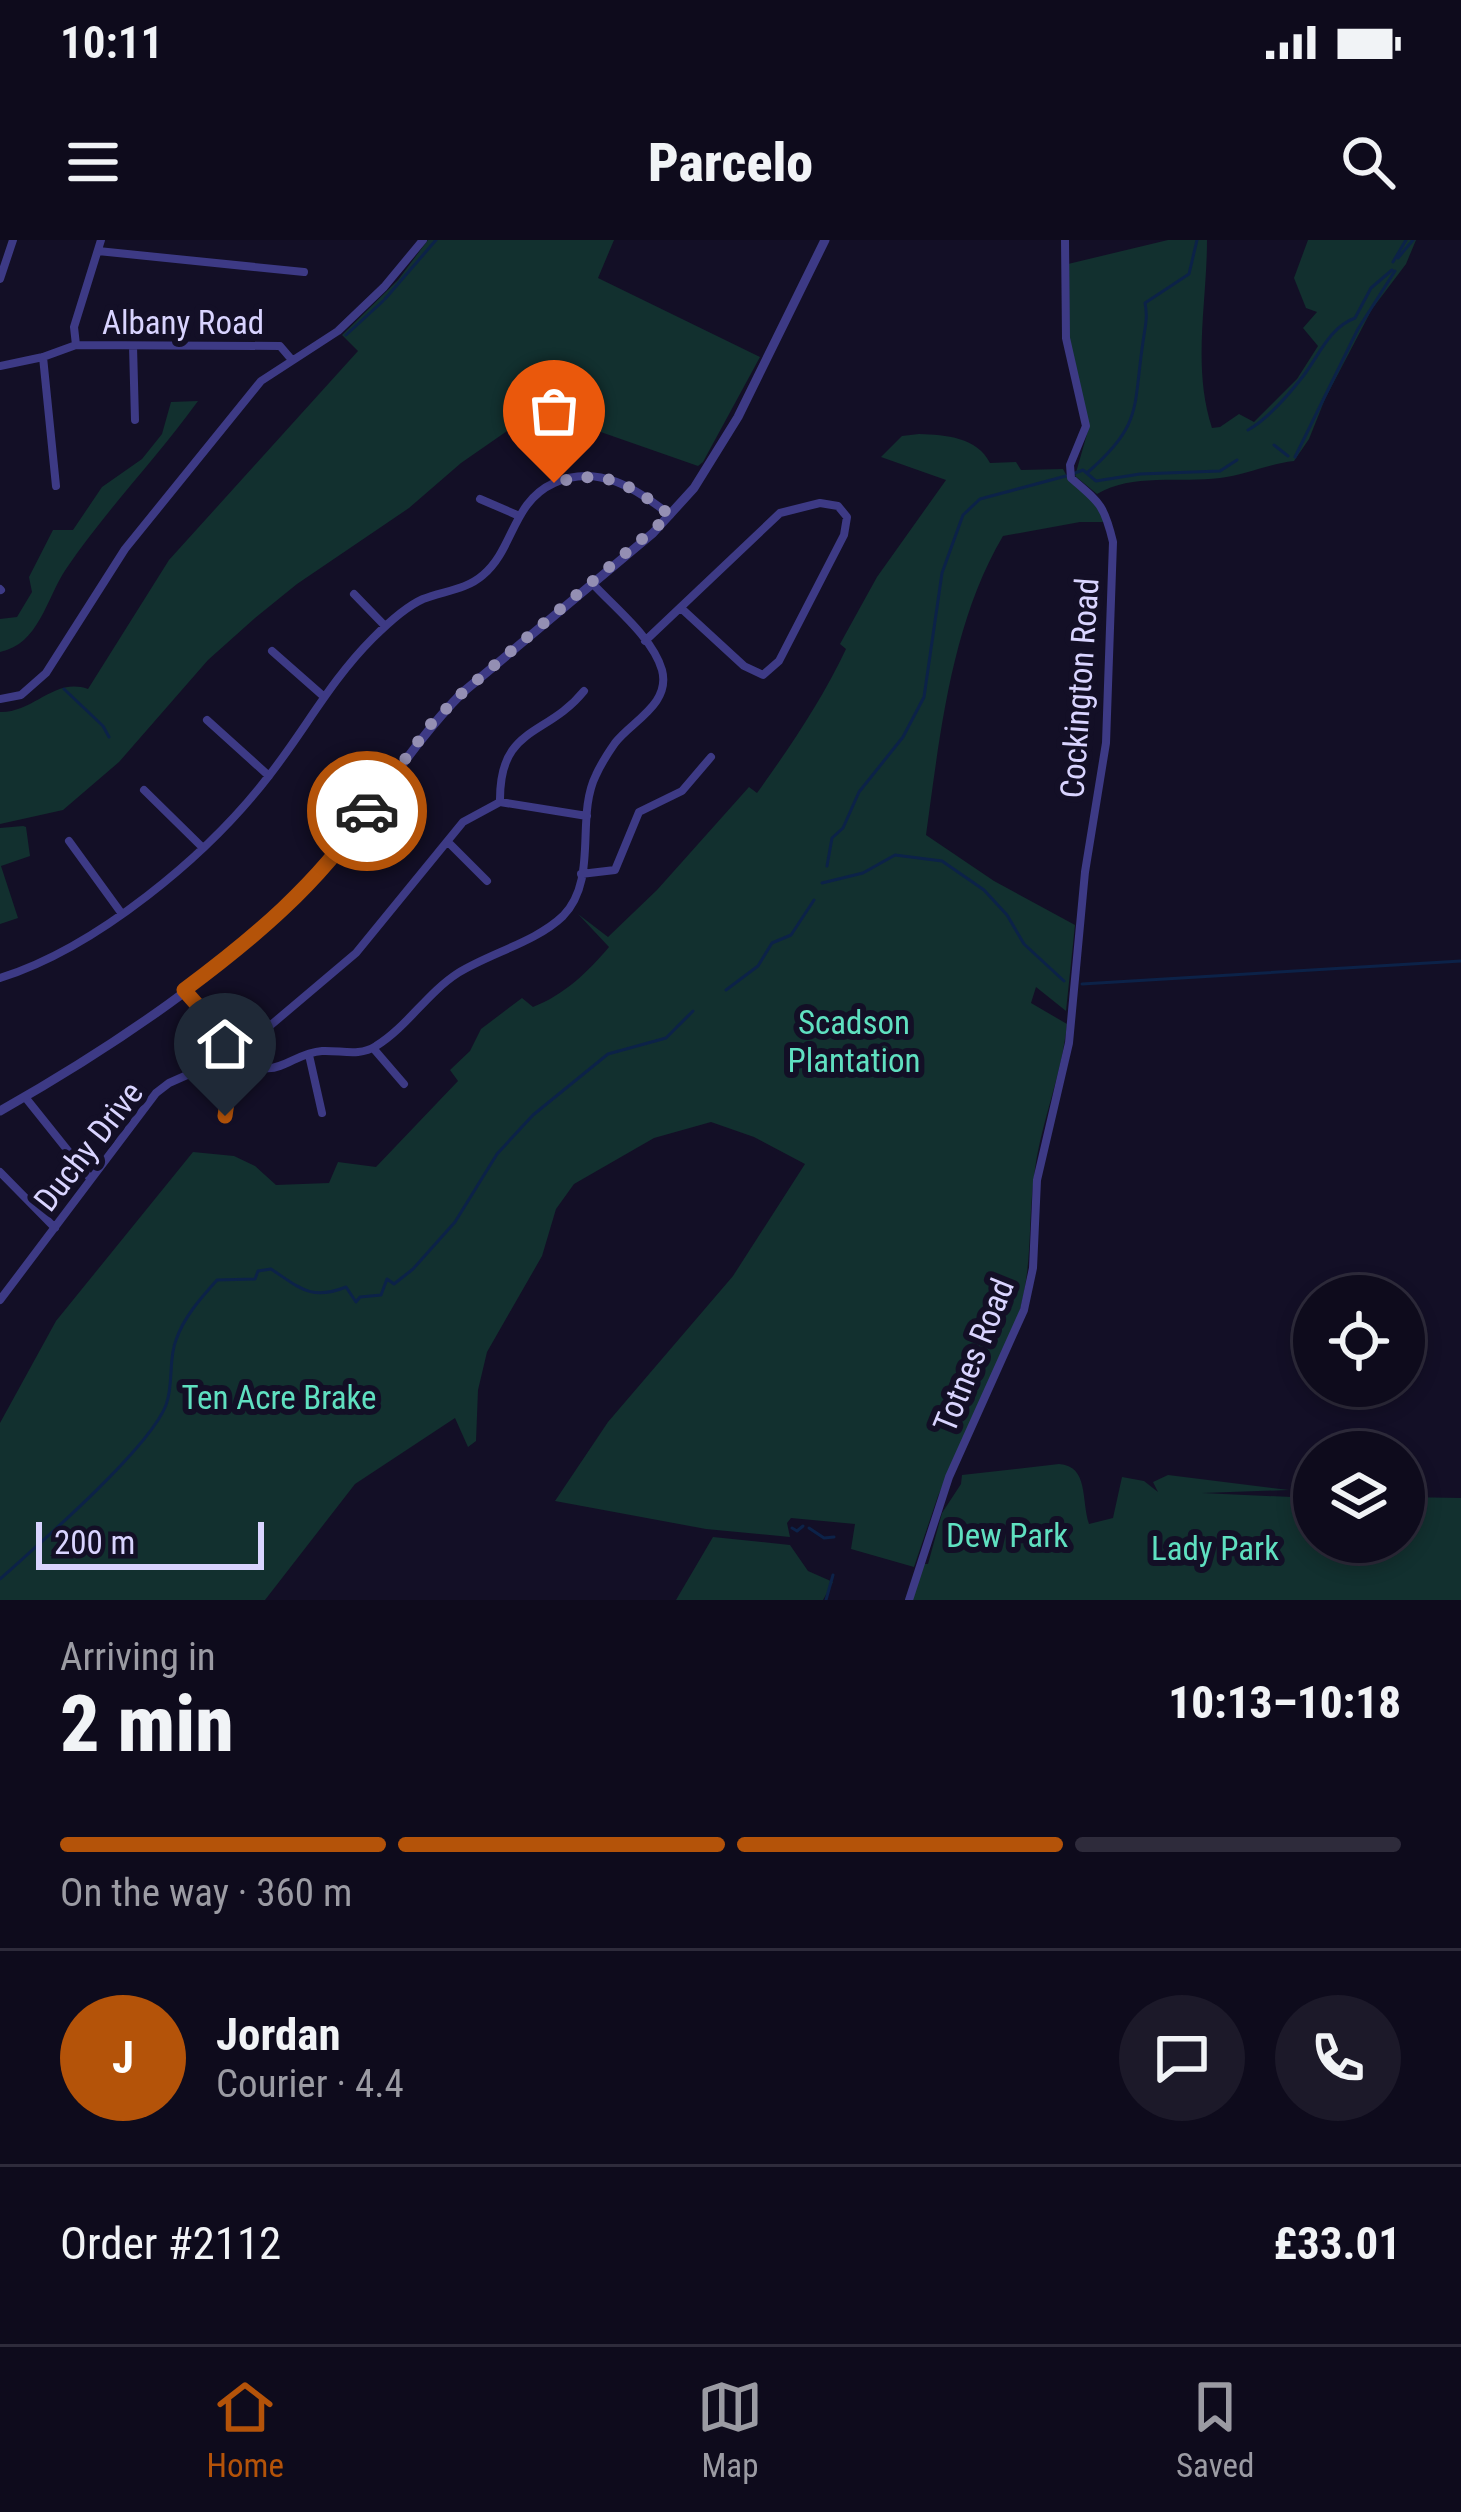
<!DOCTYPE html>
<meta charset="utf-8">
<style>
:root{--surface:#0e0b1c;--page:#1c1929;--text:#f1f3f6;--muted:#9b9ba3;--line:#2e2b3b;--accent:#b45309}
body{margin:0;font-family:"Roboto Condensed",sans-serif;background:var(--page);color:var(--text);height:100vh;display:flex;flex-direction:column;font-size:45px;white-space:nowrap}
*{box-sizing:border-box;margin:0}
p{font-size:39px;color:var(--muted)}
.icon{flex:none;width:66px;height:66px;fill:none;stroke:currentColor;stroke-width:2;stroke-linecap:round;stroke-linejoin:round}
.map{position:relative;height:1360px;overflow:hidden}
.sheet{display:flex;flex-direction:column;background:var(--surface);flex:1}
.sheet>*{flex:none}
.controls{position:absolute;left:1293px;top:1035px;display:grid;gap:24px}
.controls a{display:grid;place-items:center;width:132px;height:132px;border-radius:50%;background:var(--surface);box-shadow:0 6px 18px #0003,0 0 0 3px var(--line);font-size:60px}
.scale{position:absolute;left:36px;bottom:30px;width:228px;box-sizing:border-box;padding-left:12px;border:6px solid #d9d4ff;border-top:0;font-size:33px;line-height:42px;white-space:nowrap;color:#d9d4ff;-webkit-text-stroke:9px #130f26;paint-order:stroke}
.pin{position:absolute;display:grid;place-items:center;width:102px;height:102px;color:#fff;margin:-123px -51px;border-radius:50% 50% 50% 0;rotate:-45deg;box-shadow:0 0 12px #0007}
.pin .icon{rotate:45deg}
.courier{position:absolute;display:grid;place-items:center;width:120px;height:120px;margin:-60px;border:9px solid #b45309;border-radius:50%;background:#fff;color:#222;box-shadow:0 3px 15px #0007}
.head em{font-style:normal;font-weight:800}
.head div{display:flex;flex-direction:column-reverse}
.head{display:flex;align-items:center;justify-content:space-between;height:204px;padding:0 60px}
h1{font-size:78px;font-weight:800;line-height:90px}
.bar{display:grid;grid-template-columns:repeat(4,1fr);gap:18px 12px;align-content:center;height:144px;padding:0 60px}
.bar i{height:15px;border-radius:9px;background:var(--line)}
.bar .on{background:var(--accent)}
.bar p{grid-column:span 4}
.line{display:flex;align-items:center;gap:30px;padding:0 60px;border-top:3px solid var(--line)}
.line div{flex:1}
.round{display:grid;place-items:center;flex:none;width:126px;height:126px;border-radius:63px;background:var(--page)}
.status{display:flex;justify-content:space-between;align-items:center;height:84px;padding:0 60px;background:var(--surface);direction:ltr}
.status svg{height:33px;fill:currentColor}
header{display:flex;justify-content:space-between;align-items:center;height:156px;padding:0 60px;background:var(--surface);font-size:54px;font-weight:800}
.tabs{display:flex;justify-content:space-around;align-items:center;height:168px;border-top:3px solid var(--line);background:var(--surface);font-size:33px;color:var(--muted)}
.tabs a{display:grid;justify-items:center;gap:6px}
.tabs .on{color:var(--accent)}
.map>svg:first-child{display:block}
</style>
<div class="status"><b>10:11</b><svg viewBox="0 0 49 12"><path d="M0 12V9h3v3zM5 12V6h3v6zM10 12V3h3v9zM15 12V0h3v12zM26 1h20v11H26zM47 4h2v5h-2z"/></svg></div>
<header><svg class="icon" aria-label="menu" viewBox="0 0 24 24"><path d="M4 6h16M4 12h16M4 18h16"/></svg>Parcelo<svg class="icon" aria-label="search" viewBox="0 0 24 24"><circle cx="10" cy="10" r="6"/><path d="M15 15l6 6"/></svg></header>
<div class="map">
<svg width="1461" height="1360" viewBox="0 0 1461 1360">
<rect width="100%" height="100%" fill="#130f26"/>
<path fill="#12302f" d="M428,0h186l-16,38 162,79 -57,105 -5,4 -123,-43 -42,-10 -72,50 -52,45 -112,76 -42,34 -47,42 -89,102 -56,48 -63,14v-112c34,1 54,-35 88,-23l81,-129 189,-209 -16,-16 56,-55z
M1168,0h39c0,63 -15,127 5,188l8,-1 19,-13 15,8 43,-43 21,-33 -15,-18 14,-16 -11,-4 -12,-30 14,-38h108l-10,24 -34,45 -47,90 -16,40 -15,22c-26,3 -49,14 -74,17 -40,5 -88,-5 -123,16l-22,-18 14,-49 -21,-89v-74z
M198,161c-42,58 -92,109 -132,168 -20,30 -27,75 -66,83v-33l17,-2 15,-25 -3,-15 24,-47h20l29,-43 40,-28 20,-25 9,-32z
M919,194c27,1 58,3 71,29l26,-1 5,8 42,-1 6,11 25,17 12,25h-26l-77,14c-52,88 -63,199 -77,299l68,46 81,44 -9,86 -30,-24 -5,16 36,21c-5,49 -25,96 -32,145 -8,53 -1,94 -17,148l-80,179 -24,71 -63,-18 4,-25 -64,-6 -4,5 3,14 -84,-8 -151,-28 53,-79 125,-146 72,-112 -51,-27 -43,-15 -57,16 -80,46 -18,25 -14,47 -55,96 -9,38 -2,51 -8,6 -13,-29 -100,66 -90,116h-265v-177l56,-102 137,-169 41,4 21,10 21,19 53,-2 9,-21 38,5 82,-86 -8,-11 20,-19 11,-22 41,-31 11,9c31,-12 55,-35 76,-60l-31,-33 30,23 49,-47 92,-103 8,6c33,-46 65,-93 89,-144l-6,-5 37,-67 69,-97 -65,-23 21,-21z
M23,586l3,1 4,29 -29,10 17,52 -18,6v-96z
M1059,1224c30,2 22,36 30,60l24,-6 9,-41 22,4 14,11 -5,-10 15,-7 121,15 -87,3 112,5v44h90v-45l57,1v102h-552l10,-36h9l14,-51 19,-29 1,-9z
M713,1297l77,8 18,26 25,11 -10,18h-147z"/>
<g fill="none" stroke-linecap="round" stroke-linejoin="round">
<path stroke="#0c2248" stroke-width="3" d="M1398,18l15,-18
M1393,22l13,-22
M385,59l51,-59
M346,95l37,-34
M1248,190c20,-11 42,-37 56,-55 15,-20 26,-48 51,-57l16,-30 21,-18
M1274,205l14,11
M1295,217l63,-128 37,-58
M1088,232c55,-48 45,-64 55,-130 2,-15 5,-24 2,-39l44,-29 8,-34
M1075,233l8,-3 13,11 44,-7 80,-3 17,-11
M64,449l39,37 6,11
M827,626l5,-28 11,-10 16,-36 44,-55 21,-40 18,-124 21,-58 17,-16 86,-23
M822,643l41,-10 32,-18 47,6 42,29 23,25 17,29 40,37
M1082,744l379,-23
M726,750l32,-24 14,-23 19,-8 23,-35
M792,1288l5,3 6,-5
M809,1288l15,10 10,-1
M0,1339c38,-34 150,-131 166,-174 8,-21 2,-45 10,-65 8,-23 24,-41 41,-60l38,-1 3,-8 13,-2c29,19 40,32 75,18l10,15 4,-5 21,-2 6,-16 7,5 19,-15 42,-47 42,-68 36,-39 75,-61 58,-16 27,-27
M826,1360l7,-25"/>
<path stroke="#3d3a85" stroke-width="8" d="M98,11l206,21
M0,39l13,-39
M76,105l-2,-18 27,-87
M133,106l2,74
M43,117l13,129
M0,126l43,-9 33,-12 204,1 12,14
M480,259l37,16
M0,349l1,1
M354,354l31,32
M645,401l135,-128 40,-10 18,3 9,11 -3,18 -65,126 -16,14 -19,-9 -62,-57
M272,411l50,44
M0,459l21,-4 25,-22 79,-124 136,-168 77,-50 46,-44 39,-47
M207,480l62,56
M144,550l58,57
M500,562c-1,-77 46,-64 84,-111
M69,601l53,73
M449,603l38,38
M581,634l34,-4 24,-58 43,-21 29,-34
M0,738c96,-30 207,-122 268,-201 37,-47 62,-96 105,-139 14,-14 32,-31 50,-39 20,-8 43,-9 60,-24 31,-26 29,-73 71,-92 44,-20 83,6 116,32
M184,750l55,62 117,-99 107,-131 37,-20 87,14
M373,808l31,36
M309,815l13,58
M25,857l64,80
M225,876l9,-62
M0,932l55,56
M0,1060l156,-207 13,-10 70,-31c33,36 50,1 83,-1 19,-1 37,6 54,-5 31,-19 51,-53 82,-73 32,-20 78,-31 105,-57 36,-37 12,-99 33,-141 5,-11 12,-22 19,-32 17,-22 56,-39 47,-73 -9,-32 -47,-62 -69,-86
M909,1360l40,-123 75,-167 9,-42 4,-88 32,-137 16,-171 21,-129 7,-201c-9,-38 -14,-40 -42,-64l-1,-13 16,-39 -20,-88 -1,-98"/>
<path stroke="#3d3a85" stroke-width="9" d="M0,871c106,-60 237,-146 318,-237 52,-58 89,-125 144,-181l191,-160 41,-45 44,-71 87,-177"/>
</g>
<g fill="none" stroke-linecap="round" stroke-linejoin="round">
<path stroke="#948fb3" stroke-width="12" stroke-dasharray="0 21.6" d="M367,571l64,-87 31,-31 208,-178c-40,-31 -65,-47 -116,-32"/>
<path stroke="#b45309" stroke-width="15" d="M225,876l9,-62 5,-2 -55,-62c70,-52 134,-106 183,-179"/>
</g>
<g text-anchor="middle" stroke-width="12" stroke-linejoin="round" paint-order="stroke">
<g font-size="33" fill="#d9d4ff" stroke="#130f26">
<text x="183" y="94">Albany Road</text>
<text transform="translate(1079 448) rotate(-86)" y="12">Cockington Road</text>
<text transform="translate(88 906) rotate(-52)" y="12">Duchy Drive</text>
<text transform="translate(973 1115) rotate(-68)" y="12">Totnes Road</text>
</g>
<g font-size="33" fill="#5fe0c0" stroke="#130f26">
<text x="854" y="794">Scadson<tspan x="854" dy="38">Plantation</tspan></text>
<text x="279" y="1169">Ten Acre Brake</text>
<text x="1007" y="1307">Dew Park</text>
<text x="1215" y="1320">Lady Park</text>
</g>
</g>
</svg>
<div class="controls">
<a><svg class="icon" aria-label="locate" viewBox="0 0 24 24"><circle cx="12" cy="12" r="6"/><path d="M12 2v4M12 18v4M2 12h4M18 12h4"/></svg></a>
<a><svg class="icon" aria-label="layers" viewBox="0 0 24 24"><path d="M12 4l9 5-9 5-9-5zM3 14l9 5 9-5"/></svg></a>
</div>
<div class="scale">200 m</div>
<div class="pin" style="left:554px;top:243px;background:#ea580c"><svg class="icon" aria-label="bag" viewBox="0 0 24 24"><path d="M5 8h14l-1 12H6zM9 8a3 3 0 0 1 6 0"/></svg></div>
<div class="pin" style="left:225px;top:876px;background:#1f2937"><svg class="icon" aria-label="home" viewBox="0 0 24 24"><path d="M3 11l9-7 9 7M6 9v11h12V9"/></svg></div>
<div class="courier" style="left:367px;top:571px"><svg class="icon" aria-label="car" viewBox="0 0 24 24"><path d="M5 17H2v-5l4-1 3-4h7l3 4 3 1v5h-3M9 17h6M6 11h13"/><circle cx="7" cy="17" r="2"/><circle cx="17" cy="17" r="2"/></svg></div>
</div>
<section class="sheet">
<div class="head"><div><h1>2 min</h1><p>Arriving in</p></div><em>10:13–10:18</em></div>
<div class="bar"><i class="on"></i><i class="on"></i><i class="on"></i><i></i><p>On the way · 360 m</p></div>
<div class="line" style="height:216px"><b class="round" style="background:var(--accent);color:#fff">J</b><div><b>Jordan</b><p>Courier · 4.4</p></div><a class="round"><svg class="icon" aria-label="chat" viewBox="0 0 24 24"><path d="M4 5h16v11H9l-5 4z"/></svg></a><a class="round"><svg class="icon" aria-label="phone" viewBox="0 0 24 24"><path d="M5 4h4l2 5-3 2q2 4 5 5l2-3 5 2v4C11 20 4 13 5 4z"/></svg></a></div>
<div class="line" style="height:156px"><div>Order #2112</div><b>£33.01</b></div>
</section>
<nav class="tabs">
<a class="on"><svg class="icon" aria-label="home" viewBox="0 0 24 24"><path d="M3 11l9-7 9 7M6 9v11h12V9"/></svg>Home</a>
<a><svg class="icon" aria-label="map" viewBox="0 0 24 24"><path d="M3 6l6-2 6 2 6-2v14l-6 2-6-2-6 2zM9 4v14M15 6v14"/></svg>Map</a>
<a><svg class="icon" aria-label="saved" viewBox="0 0 24 24"><path d="M7 4h10v16l-5-4-5 4z"/></svg>Saved</a>
</nav>
